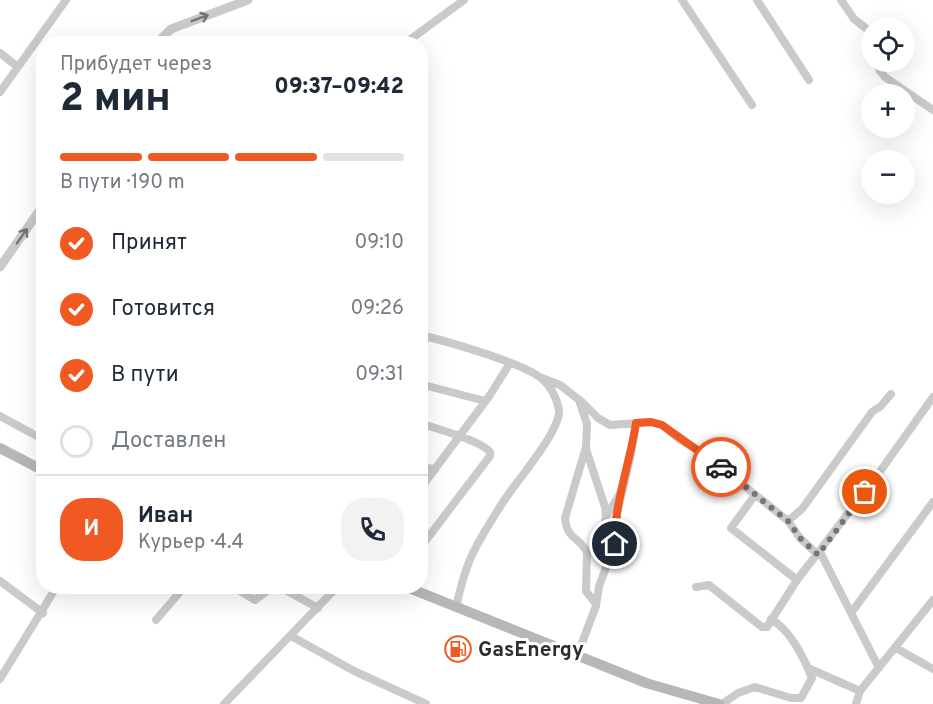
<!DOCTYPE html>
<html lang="ru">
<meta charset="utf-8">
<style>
:root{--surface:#fff;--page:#f2f2f3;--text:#1f2937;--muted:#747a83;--line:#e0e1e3;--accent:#f05922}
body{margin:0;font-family:Overpass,sans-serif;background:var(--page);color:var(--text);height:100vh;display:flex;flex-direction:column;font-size:22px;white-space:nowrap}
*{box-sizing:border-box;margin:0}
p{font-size:20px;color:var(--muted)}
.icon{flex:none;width:33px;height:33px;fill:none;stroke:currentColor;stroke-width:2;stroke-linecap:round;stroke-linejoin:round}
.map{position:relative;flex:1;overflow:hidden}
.sheet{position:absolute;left:36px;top:36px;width:392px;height:558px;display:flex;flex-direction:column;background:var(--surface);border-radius:24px;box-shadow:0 6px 24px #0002}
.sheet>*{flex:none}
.buttons{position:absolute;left:861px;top:18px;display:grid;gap:12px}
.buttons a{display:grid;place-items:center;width:54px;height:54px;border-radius:50%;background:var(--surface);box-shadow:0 6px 24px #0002;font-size:30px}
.pin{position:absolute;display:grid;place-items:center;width:51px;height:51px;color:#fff;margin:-26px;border:3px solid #fff;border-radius:50%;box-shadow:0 2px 6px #0007}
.courier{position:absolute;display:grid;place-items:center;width:60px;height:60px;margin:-30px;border:4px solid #f05922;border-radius:50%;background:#fff;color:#222;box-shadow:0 2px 8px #0007}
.overview em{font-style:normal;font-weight:800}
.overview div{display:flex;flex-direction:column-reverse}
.overview{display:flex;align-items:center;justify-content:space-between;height:102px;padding:0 24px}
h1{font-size:39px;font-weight:800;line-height:45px}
.bar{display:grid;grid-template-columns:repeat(4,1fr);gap:9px 6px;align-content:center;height:72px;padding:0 24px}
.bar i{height:8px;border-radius:4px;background:var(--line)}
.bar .selected{background:var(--accent)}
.bar p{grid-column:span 4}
.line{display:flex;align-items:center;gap:15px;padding:0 24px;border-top:2px solid var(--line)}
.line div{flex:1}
.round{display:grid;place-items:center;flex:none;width:63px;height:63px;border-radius:24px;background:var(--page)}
ol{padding:0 24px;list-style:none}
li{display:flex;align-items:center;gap:18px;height:66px}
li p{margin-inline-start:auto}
li .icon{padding:6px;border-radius:50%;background:var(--accent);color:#fff;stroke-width:4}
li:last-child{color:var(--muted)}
li i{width:33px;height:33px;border:3px solid var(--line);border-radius:50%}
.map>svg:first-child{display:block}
</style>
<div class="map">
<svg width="933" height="704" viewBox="0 0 933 704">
<rect width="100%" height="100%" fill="#fff"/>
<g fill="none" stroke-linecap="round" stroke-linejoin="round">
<path stroke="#cacaca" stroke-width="8" d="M682,0l70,105
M757,0l52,80
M841,0l13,19 18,14
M322,44l2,-2
M404,44l60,-44
M0,53l18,14
M877,62l3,9 5,6 48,33
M0,92l66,-92
M43,310h1
M420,335c26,6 103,28 121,43 9,7 16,20 18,32 2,20 -42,71 -54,89 -11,17 -22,34 -31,52 -9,17 -14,38 -18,57
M542,378l18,7 22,17 16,16 12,7 41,-3 11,3 17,14 22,13 66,52 21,17 12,17 18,17
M420,384l65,17
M579,400l8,24 -1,23 -21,71c2,23 15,18 22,35l-1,38 10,13
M0,416l44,24
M420,423c16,6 60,17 70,29v4l-70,92
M586,449l19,58 1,9 -3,18 4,31
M420,465l15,5
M420,489l70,-94 20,-32
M755,495l-24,33 66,52
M607,515l14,-23
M788,521l14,-12 70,-97 9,-6 10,-12
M820,552l59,116
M0,581l43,32
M232,586l23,14 17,-13h8l38,21
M696,587l13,-2 53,42h5l30,-47 79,-103 57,-80
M851,613l82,-111
M156,620l29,-34
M291,636l63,35 72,33
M896,648l37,21
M577,656l19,-50 3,-20 16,-42v-22l16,-68 5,-31
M808,668l52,23
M0,679l57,-93
M224,704l114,-118
M722,704l16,-11 17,-6 36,11h10l11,-20c-8,-20 -22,-48 -41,-59
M856,704l4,-13 73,-91"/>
<path stroke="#cacaca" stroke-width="9" d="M156,44l15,-15 77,-29
M0,267l44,-63"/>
<path stroke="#b7b7b7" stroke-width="10" d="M0,448l44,23
M404,586l242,97 73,21"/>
</g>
<defs><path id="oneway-shaft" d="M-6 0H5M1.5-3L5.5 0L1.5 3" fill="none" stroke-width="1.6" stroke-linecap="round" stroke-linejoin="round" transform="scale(1.5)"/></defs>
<g stroke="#747474">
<use href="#oneway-shaft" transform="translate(200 18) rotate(-21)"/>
<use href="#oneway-shaft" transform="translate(22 236) rotate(-55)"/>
</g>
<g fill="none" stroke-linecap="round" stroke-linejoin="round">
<path stroke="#767676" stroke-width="6" stroke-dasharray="0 10.8" d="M721,467l67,54 12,17 18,17 47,-63"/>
<path stroke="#f05922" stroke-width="8" d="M615,544c-1,-41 15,-81 21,-121l15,-1 11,3 59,42"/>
</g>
<defs>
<g id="fuel-ring" transform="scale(1.35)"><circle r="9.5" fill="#fff" stroke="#f05922" stroke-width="1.5"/><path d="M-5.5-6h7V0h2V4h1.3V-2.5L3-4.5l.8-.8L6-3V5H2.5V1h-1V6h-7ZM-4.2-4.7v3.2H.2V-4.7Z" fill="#f05922"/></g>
</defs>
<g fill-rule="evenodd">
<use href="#fuel-ring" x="458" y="649"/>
</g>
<g text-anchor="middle" stroke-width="6" stroke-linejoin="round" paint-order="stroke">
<g font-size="21" font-weight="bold" fill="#2d2d2d" stroke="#fff" text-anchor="start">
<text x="478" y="656">GasEnergy</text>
</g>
</g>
</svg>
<div class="buttons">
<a><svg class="icon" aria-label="locate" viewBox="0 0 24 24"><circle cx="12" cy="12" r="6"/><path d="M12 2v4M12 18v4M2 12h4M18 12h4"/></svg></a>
<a>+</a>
<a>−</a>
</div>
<div class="pin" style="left:865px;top:492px;background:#ea580c"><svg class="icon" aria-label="bag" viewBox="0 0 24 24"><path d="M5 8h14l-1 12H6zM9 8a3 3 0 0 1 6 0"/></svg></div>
<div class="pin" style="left:615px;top:544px;background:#1f2937"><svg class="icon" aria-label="home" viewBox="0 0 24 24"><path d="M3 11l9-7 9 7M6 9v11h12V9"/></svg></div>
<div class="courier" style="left:721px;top:467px"><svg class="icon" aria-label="car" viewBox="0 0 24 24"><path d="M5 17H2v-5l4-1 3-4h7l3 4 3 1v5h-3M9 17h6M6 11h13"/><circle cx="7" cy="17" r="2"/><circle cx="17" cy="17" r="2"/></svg></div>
<section class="sheet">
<div class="overview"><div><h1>2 мин</h1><p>Прибудет через</p></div><em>09:37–09:42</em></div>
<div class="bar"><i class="selected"></i><i class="selected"></i><i class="selected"></i><i></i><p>В пути · 190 m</p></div>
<ol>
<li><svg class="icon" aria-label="check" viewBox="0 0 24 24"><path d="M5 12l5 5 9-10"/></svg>Принят<p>09:10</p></li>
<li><svg class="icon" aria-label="check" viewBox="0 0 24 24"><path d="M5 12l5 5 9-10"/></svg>Готовится<p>09:26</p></li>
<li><svg class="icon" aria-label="check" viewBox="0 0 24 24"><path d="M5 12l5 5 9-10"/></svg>В пути<p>09:31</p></li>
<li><i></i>Доставлен</li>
</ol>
<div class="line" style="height:108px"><b class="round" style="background:var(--accent);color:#fff">И</b><div><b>Иван</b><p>Курьер · 4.4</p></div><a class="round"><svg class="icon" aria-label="phone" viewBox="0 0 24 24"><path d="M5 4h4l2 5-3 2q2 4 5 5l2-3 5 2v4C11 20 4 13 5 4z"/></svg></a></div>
</section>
</div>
